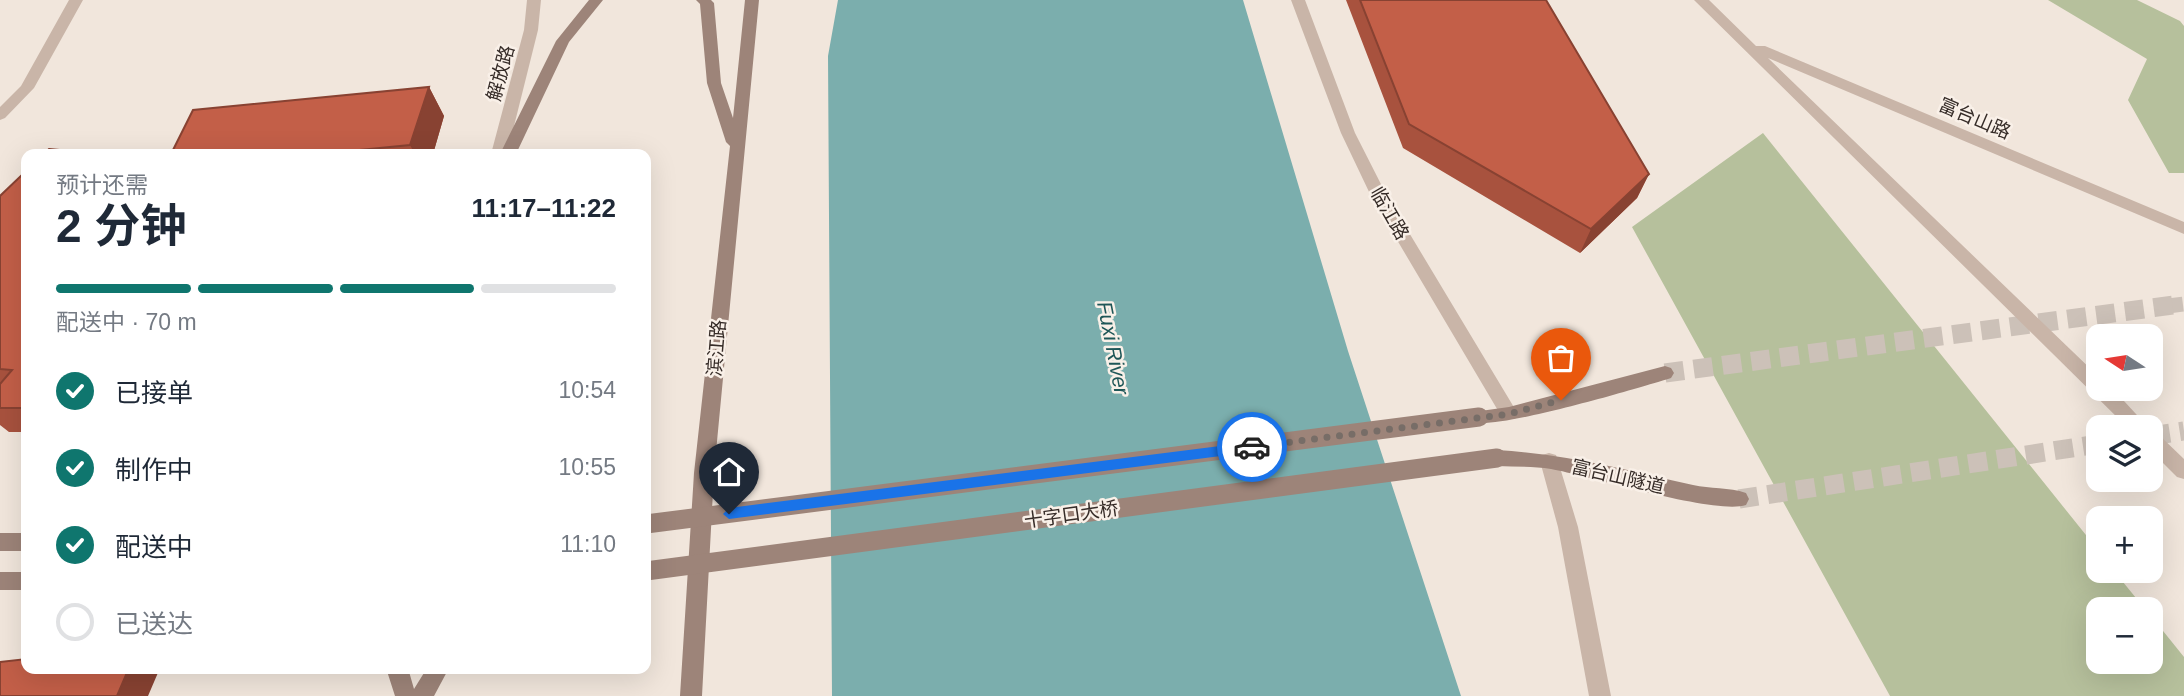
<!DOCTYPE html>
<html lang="zh">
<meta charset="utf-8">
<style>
:root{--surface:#fff;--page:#f6f6f7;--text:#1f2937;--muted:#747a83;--line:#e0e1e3;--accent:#0f766e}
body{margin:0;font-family:Arial,"Noto Sans SC",sans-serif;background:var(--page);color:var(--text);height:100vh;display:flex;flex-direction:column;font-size:26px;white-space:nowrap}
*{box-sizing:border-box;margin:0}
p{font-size:23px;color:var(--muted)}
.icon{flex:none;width:38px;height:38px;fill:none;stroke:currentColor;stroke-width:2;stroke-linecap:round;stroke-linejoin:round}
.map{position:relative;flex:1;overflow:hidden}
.panel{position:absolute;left:21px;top:149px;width:630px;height:525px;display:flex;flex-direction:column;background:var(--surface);border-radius:14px;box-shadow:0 7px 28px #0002}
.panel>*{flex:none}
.needle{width:46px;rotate:282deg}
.fabs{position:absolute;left:2086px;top:324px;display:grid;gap:14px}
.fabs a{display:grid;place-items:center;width:77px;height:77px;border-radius:14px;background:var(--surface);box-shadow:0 7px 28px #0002;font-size:35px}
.pin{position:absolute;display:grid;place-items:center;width:60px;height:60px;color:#fff;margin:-72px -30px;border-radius:50% 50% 50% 0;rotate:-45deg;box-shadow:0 0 7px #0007}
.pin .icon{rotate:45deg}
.courier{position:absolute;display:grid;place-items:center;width:70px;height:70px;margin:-35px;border:5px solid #1a73e8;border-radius:50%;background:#fff;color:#222;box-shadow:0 2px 9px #0007}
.headline em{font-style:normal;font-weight:700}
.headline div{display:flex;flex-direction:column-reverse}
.headline{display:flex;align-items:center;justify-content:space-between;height:119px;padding:0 35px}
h1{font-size:46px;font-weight:700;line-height:52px}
.bar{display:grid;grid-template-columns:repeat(4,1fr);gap:10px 7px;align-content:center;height:84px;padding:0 35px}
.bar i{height:9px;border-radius:5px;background:var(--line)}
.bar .active{background:var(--accent)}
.bar p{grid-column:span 4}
ol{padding:0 35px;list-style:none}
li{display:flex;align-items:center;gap:21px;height:77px}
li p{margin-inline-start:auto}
li .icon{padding:7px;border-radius:50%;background:var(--accent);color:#fff;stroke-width:4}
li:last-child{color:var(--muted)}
li i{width:38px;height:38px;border:4px solid var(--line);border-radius:50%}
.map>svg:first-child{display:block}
</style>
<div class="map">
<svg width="2184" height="696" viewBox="0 0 2184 696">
<rect width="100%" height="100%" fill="#f1e6dc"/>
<path fill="#b6c09c" d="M2048,0h89l43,21 4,5v147h-15l-41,-73 19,-41z
M1763,133l335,417v20l16,1 31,38h-47v53h53v-46l33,41v39h-294l-258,-469z"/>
<path fill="#7baead" d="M838,0h405l105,351 113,345h-629l-4,-640z"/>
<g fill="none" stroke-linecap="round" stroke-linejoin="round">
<path stroke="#ccc1b8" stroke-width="15" stroke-dasharray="15 8" stroke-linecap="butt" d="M2168,306l16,-2"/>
<path stroke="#ccc1b8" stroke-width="19" stroke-dasharray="19 10" stroke-linecap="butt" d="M1665,373l516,-69
M2151,436l33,-5
M1739,499l359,-55"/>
<path fill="#c9b5a8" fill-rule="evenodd" d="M69,0h14l-49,88 -29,30 -5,2v-13l21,-21z
M527,0h14l-3,30 -31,124h-16l33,-124z
M1694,0h15l47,46h9l419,176v12l-416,-176 330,318v12h14l36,39h-21z
M2151,432l7,2 26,25v20l-7,-2 -26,-26z"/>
<path fill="#c9b5a8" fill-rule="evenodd" d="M1291,0h14l50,133 32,63 128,213 3,5 -3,5h-12l-132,-223 -30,-63z
M1549,453l7,2 2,6 20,66 33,169h-22l-31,-169 -18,-66 2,-6z"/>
<path fill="#9d8479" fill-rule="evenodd" d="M589,0h14l-34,42 -53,112h-16l56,-113z
M696,0h15l3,3 7,80 12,35 12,-118h14l-45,473 -12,223h-22l14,-223 36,-327 -4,-4 -19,-59 -7,-79z
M1665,366l6,2 3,5 -3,5c-32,10 -174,52 -198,44l-3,-5 3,-5 36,-5z
M1497,450c68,4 130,20 196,35 17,4 36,2 53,8l3,6 -3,6c-31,10 -156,-29 -195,-36 -18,-3 -36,-2 -54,-3l-7,-3 -2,-5 2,-5z
M0,533h26v18h-26z
M0,572h26v18h-26z
M386,668h22l6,21 13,-21h22l-15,28h-39z"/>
<path stroke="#9d8479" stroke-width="19" d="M646,524l833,-107
M646,571l851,-113"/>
</g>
<path fill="#a8523e" d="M1346,0h200l103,174 -12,24 -57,55 -177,-105z
M429,87l15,29 -11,38h-262z
M26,171v261h-17l-9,-7v-229z"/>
<path fill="#884232" d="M429,87l15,29 -11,38h-18l-5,-9z
M1649,174l-12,24 -57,55 11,-24z
M129,668h31l-12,28h-31z"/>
<path fill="#c35f48" stroke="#884232" stroke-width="2" d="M1360,0h186l103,174 -58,55 -182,-105z
M429,87l-19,58 -91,9h-148l22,-44z
M49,149l53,5h-58z
M26,171v237h-26v-24l12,-14 -12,-1v-173z
M26,659v9h103l-12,28h-117v-34z"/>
<path fill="#1a73e8" d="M1252,442l6,5 -6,5 -523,67 -6,-5 6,-6z"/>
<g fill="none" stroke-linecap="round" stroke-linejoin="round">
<path stroke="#776d67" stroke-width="7" stroke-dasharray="0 12.6" d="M1252,447l257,-33 52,-14"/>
</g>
<g text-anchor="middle" stroke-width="5" stroke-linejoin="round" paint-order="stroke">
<g font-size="19" fill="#362c28" stroke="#f9f0e8">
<text transform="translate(500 73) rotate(-75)" y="7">解放路</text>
<text transform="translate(1975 118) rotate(23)" y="7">富台山路</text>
<text transform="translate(1390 213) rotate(60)" y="7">临江路</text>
<text transform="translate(716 348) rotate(-85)" y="7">滨江路</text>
<text transform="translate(1618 476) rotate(13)" y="7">富台山隧道</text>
<text transform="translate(1071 514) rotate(-8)" y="7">十字口大桥</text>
</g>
<g font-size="21" font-style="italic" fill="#1e5657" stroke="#f9f0e8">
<text transform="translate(1113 348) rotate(79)" y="7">Fuxi River</text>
</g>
</g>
</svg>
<div class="fabs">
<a><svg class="needle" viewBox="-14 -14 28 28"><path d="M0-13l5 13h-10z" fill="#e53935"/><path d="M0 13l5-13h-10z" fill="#747a83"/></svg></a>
<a><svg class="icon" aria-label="layers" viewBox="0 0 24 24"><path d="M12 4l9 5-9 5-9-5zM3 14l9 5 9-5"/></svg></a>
<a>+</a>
<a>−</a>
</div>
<div class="pin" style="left:1561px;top:400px;background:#ea580c"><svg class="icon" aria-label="bag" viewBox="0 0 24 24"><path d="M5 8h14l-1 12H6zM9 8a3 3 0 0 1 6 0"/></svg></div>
<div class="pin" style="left:729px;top:514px;background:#1f2937"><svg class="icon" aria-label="home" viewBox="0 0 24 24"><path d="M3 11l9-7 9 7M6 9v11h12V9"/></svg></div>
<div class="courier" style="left:1252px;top:447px"><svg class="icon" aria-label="car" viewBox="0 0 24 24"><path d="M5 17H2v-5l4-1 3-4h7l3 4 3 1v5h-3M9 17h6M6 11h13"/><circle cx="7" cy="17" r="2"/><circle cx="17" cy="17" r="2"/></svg></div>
<section class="panel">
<div class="headline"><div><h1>2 分钟</h1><p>预计还需</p></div><em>11:17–11:22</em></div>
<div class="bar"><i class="active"></i><i class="active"></i><i class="active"></i><i></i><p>配送中 · 70 m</p></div>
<ol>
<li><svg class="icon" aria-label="check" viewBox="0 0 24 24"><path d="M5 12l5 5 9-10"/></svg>已接单<p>10:54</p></li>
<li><svg class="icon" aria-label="check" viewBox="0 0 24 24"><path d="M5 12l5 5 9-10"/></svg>制作中<p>10:55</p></li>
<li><svg class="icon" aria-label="check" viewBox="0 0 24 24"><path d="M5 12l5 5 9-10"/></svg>配送中<p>11:10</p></li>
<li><i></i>已送达</li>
</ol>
</section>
</div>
